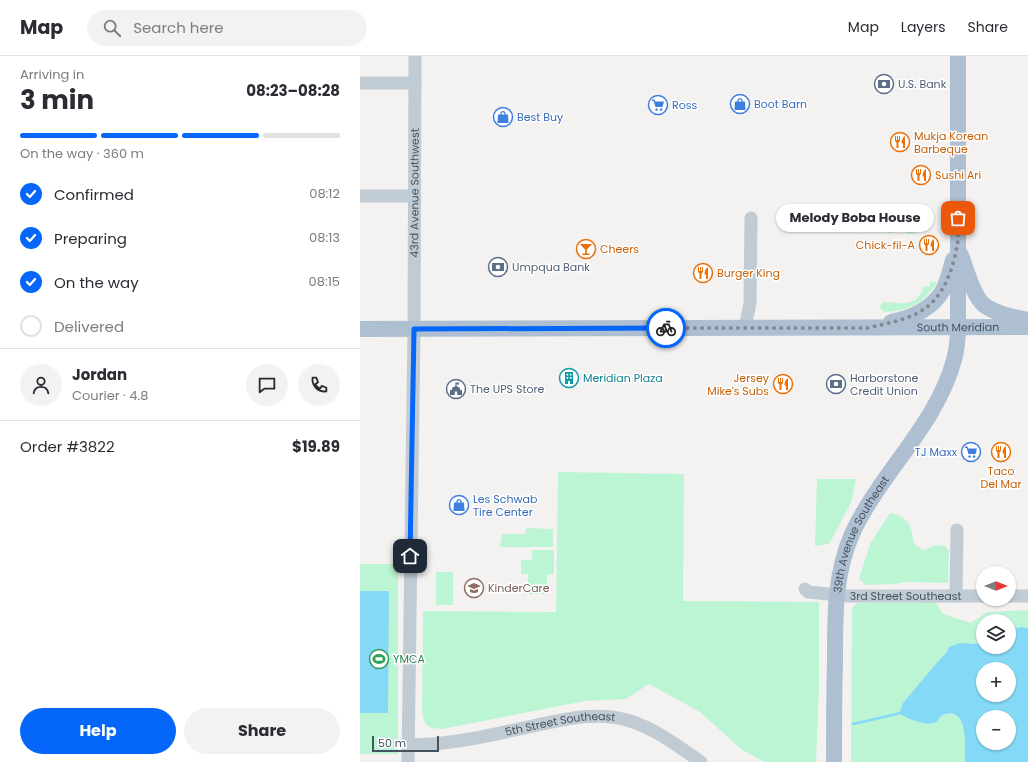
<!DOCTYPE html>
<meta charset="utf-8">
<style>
:root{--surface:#fff;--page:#f2f2f3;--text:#2b2b33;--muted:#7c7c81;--line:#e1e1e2;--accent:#0566fa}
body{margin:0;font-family:Poppins,sans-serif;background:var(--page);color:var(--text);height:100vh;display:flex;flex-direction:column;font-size:15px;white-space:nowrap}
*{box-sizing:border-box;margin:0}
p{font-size:13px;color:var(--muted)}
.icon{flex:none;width:22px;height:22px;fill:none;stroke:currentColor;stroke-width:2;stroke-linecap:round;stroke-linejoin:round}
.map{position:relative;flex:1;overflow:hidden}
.sheet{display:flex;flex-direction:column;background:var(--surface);width:360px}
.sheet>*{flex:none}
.needle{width:26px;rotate:90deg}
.buttons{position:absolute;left:616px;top:510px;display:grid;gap:8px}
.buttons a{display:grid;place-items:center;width:40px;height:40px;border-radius:50%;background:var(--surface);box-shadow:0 1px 3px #0004;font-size:20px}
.scale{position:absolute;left:12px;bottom:10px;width:67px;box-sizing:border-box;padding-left:4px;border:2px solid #465361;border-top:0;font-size:11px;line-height:14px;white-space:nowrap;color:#465361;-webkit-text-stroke:3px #fff;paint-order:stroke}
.pin{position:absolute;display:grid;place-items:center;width:34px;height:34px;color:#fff;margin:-17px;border-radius:8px;box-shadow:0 2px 6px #0006}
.courier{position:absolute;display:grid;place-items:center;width:40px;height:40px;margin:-20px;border:3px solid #0566fa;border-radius:50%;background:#fff;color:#222;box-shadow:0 1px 5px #0007}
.bubble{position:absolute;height:28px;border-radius:14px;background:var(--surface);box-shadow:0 1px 3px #0004;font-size:13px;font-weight:700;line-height:28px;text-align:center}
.head em{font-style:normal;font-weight:700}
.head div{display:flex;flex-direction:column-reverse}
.head{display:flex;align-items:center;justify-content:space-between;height:68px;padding:0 20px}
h1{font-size:26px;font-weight:700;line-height:30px}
.bar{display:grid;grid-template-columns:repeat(4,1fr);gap:6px 4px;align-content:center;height:48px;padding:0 20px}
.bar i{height:5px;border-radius:3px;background:var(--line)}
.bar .selected{background:var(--accent)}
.bar p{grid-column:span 4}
.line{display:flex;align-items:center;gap:10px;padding:0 20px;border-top:1px solid var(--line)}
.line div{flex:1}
.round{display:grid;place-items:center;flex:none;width:42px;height:42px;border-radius:21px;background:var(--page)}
ol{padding:0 20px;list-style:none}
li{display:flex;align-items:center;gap:12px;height:44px}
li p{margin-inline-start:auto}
li .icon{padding:4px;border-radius:50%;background:var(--accent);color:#fff;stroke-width:4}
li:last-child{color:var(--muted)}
li i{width:22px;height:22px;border:2px solid var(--line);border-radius:50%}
.cta{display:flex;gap:8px;margin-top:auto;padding:8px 20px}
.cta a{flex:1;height:46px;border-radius:24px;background:var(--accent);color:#fff;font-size:16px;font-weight:700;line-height:46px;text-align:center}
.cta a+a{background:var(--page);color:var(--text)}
header{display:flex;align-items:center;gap:24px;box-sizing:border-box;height:56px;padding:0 20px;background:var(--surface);border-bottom:1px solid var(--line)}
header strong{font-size:19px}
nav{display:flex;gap:22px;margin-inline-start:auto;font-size:14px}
.search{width:280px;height:36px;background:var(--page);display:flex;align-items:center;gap:10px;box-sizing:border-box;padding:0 14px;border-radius:22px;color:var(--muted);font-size:15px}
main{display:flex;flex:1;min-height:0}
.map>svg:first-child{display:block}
</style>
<header>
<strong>Map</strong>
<div class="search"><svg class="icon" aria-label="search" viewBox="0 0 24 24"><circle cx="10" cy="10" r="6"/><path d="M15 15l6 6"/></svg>Search here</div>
<nav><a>Map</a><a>Layers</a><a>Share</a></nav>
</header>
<main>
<section class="sheet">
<div class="head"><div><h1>3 min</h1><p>Arriving in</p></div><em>08:23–08:28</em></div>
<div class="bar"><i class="selected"></i><i class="selected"></i><i class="selected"></i><i></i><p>On the way · 360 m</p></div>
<ol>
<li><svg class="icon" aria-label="check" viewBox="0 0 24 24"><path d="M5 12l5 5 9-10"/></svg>Confirmed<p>08:12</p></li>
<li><svg class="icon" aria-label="check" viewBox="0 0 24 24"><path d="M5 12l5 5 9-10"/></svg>Preparing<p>08:13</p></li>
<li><svg class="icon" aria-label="check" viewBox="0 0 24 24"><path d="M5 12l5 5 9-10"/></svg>On the way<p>08:15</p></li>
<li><i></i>Delivered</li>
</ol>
<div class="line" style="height:72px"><a class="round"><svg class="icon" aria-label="person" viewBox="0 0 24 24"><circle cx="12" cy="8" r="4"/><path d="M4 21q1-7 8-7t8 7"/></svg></a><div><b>Jordan</b><p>Courier · 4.8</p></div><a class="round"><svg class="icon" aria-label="chat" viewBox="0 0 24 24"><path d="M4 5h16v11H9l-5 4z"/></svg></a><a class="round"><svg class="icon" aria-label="phone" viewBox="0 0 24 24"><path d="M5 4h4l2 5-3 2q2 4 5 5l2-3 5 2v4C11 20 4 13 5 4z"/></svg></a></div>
<div class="line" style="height:52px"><div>Order #3822</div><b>$19.89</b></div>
<div class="cta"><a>Help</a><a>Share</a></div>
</section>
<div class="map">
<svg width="668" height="706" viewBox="0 0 668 706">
<rect width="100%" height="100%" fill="#f4f1f1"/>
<path fill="#bcf5d4" d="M541,154c18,0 15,7 15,23l-9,1v-9h-14v8h-5v-8l-19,-1v6l-3,1 -2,-1v-5l2,-2 26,-5z
M570,226h7c-14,22 -28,29 -53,30l-4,-5 1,-3 3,-2c20,1 32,6 40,-16l6,1z
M198,416l126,2 -1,127 136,1v84l-3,76h-52l-23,-13 -41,-37 -51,-28 -23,15 -41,2 -143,28c-14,-1 -18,-3 -20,-17l1,-101 133,1z
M457,423h39l-5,24 -22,41 -14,2z
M530,457c20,5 21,12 24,31l9,6 13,-5 9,1 4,5 -1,32 -42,-1 -11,2 -29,1 -7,-6 11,-35z
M166,472l27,1v18h-53l2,-13h23z
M172,494h22v24l-7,1v19h-19v-20h-7v-14h11z
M0,508h38v190h-38z
M76,516h15l1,1h1v32h-17z
M575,546l8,12 28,9 16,-11 41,-2v18l-7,-1 -12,3v-9h-26v23l-20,-1 -13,4 -3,5 -7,7 -39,47 3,11c8,2 21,9 30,6 6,-1 5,-7 12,-8 24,-5 18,33 19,47h-114l1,-154 5,-5z"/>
<path fill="#84daf6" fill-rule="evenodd" d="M0,535h29l-1,122h-28z
M661,571l7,1v134h-63c-1,-15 5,-56 -22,-47 -4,2 -4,7 -9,8 -7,3 -27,-4 -32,-8l-2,-5 3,-7 37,-44 7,-7 2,-5 11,-4 23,1v3h26v-17zM623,613h26v26h-26zM623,661h26v26h-26z"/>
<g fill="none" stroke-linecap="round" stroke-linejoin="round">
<path stroke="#84daf6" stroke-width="2.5" d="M493,668l48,-11"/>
<g stroke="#c0cbd4" stroke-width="13">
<path d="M0,27h55"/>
<path d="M0,140h54"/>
<path d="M385,272l5,-25 1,-85"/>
<path id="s1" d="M445,533l3,3 41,4h134"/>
<path d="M596,540l1,-66"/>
<path d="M649,540h19"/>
<path id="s2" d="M48,689c38,0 75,-8 111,-16 35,-7 76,-20 111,-8 26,8 49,26 71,41"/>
<path id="s3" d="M48,706l6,-433 1,-273"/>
</g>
<g stroke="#aebfd2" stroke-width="16">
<path d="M601,199c5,13 12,41 23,50 12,9 30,12 44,15"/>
<path d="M531,266c20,-4 41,-13 52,-32 5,-9 7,-20 10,-30"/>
<path id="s4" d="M0,273l668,-2"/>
<path id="s5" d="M474,706c0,-33 0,-67 1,-100 0,-43 -1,-87 17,-128 28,-61 84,-108 102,-174 3,-11 4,-22 4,-33v-271"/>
</g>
</g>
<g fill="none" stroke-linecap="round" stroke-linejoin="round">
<path stroke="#838a93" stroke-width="4" stroke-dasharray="0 7.2" d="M306,272h202c18,-5 37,-7 53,-17 22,-12 32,-42 36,-65 2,-9 1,-19 1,-28"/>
<path stroke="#0566fa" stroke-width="5" d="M50,500l4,-227 252,-1"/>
</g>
<defs>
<g id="bank-ring" transform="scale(1)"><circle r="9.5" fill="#fff" stroke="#5c6f8a" stroke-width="1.5"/><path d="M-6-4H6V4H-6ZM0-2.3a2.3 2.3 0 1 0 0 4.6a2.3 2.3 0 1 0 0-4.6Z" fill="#5c6f8a"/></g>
<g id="shop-ring" transform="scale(1)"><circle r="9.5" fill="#fff" stroke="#3f7fe0" stroke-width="1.5"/><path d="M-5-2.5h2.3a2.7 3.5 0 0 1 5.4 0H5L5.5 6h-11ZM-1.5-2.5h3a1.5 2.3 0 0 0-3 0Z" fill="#3f7fe0"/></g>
<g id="supermarket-ring" transform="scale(1)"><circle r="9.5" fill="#fff" stroke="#3f7fe0" stroke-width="1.5"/><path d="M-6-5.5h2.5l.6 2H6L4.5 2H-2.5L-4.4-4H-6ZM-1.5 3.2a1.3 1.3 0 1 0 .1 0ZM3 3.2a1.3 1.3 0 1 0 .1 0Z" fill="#3f7fe0"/></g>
<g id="restaurant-ring" transform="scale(1)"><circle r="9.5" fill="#fff" stroke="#e8710a" stroke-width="1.5"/><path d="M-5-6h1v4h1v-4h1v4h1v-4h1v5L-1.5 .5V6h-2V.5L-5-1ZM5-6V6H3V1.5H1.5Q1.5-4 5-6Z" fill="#e8710a"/></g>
<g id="bar-ring" transform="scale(1)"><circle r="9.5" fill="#fff" stroke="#e8710a" stroke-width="1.5"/><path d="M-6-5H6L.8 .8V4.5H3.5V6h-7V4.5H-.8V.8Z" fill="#e8710a"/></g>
<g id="building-ring" transform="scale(1)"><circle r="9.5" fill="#fff" stroke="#0f9aa8" stroke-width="1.5"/><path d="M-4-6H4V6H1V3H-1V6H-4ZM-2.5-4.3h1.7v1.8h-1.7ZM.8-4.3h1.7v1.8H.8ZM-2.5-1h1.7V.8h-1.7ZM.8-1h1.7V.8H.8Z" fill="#0f9aa8"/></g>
<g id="civic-ring" transform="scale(1)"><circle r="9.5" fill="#fff" stroke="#5c6f8a" stroke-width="1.5"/><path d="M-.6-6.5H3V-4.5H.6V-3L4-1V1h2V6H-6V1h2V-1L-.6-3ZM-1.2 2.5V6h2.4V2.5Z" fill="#5c6f8a"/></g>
<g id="school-ring" transform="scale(1)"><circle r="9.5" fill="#fff" stroke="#8d6e63" stroke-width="1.5"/><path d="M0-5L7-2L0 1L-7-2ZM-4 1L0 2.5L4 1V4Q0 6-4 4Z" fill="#8d6e63"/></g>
<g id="stadium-ring" transform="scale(1)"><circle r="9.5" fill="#fff" stroke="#2e9e5b" stroke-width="1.5"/><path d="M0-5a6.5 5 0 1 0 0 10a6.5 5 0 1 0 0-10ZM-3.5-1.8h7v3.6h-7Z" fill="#2e9e5b"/></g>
</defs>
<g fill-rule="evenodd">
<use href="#bank-ring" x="524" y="28"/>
<use href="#shop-ring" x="380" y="48"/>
<use href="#supermarket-ring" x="298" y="49"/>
<use href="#shop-ring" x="143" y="61"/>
<use href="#restaurant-ring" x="540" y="86"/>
<use href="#restaurant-ring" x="561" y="119"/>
<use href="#restaurant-ring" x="569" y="189"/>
<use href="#bar-ring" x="226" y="193"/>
<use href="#bank-ring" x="138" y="211"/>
<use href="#restaurant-ring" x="343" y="217"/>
<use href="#building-ring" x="209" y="322"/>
<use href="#restaurant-ring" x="423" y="328"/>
<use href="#bank-ring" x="476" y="328"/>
<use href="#civic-ring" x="96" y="333"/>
<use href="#supermarket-ring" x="611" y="396"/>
<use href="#restaurant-ring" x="641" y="396"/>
<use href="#shop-ring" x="99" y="449"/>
<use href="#school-ring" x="114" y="532"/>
<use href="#stadium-ring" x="19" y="603"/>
</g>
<g text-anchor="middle" stroke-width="3" stroke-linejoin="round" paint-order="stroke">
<g font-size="11" fill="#4e5e75" stroke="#fff" text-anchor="start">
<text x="538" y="32">U.S. Bank</text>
<text x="152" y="215">Umpqua Bank</text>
<text x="490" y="326">Harborstone<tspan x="490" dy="13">Credit Union</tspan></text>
<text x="110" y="337">The UPS Store</text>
</g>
<g font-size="11" fill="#366cbe" stroke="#fff" text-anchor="start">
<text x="394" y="52">Boot Barn</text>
<text x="312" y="53">Ross</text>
<text x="157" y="65">Best Buy</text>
<text x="597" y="400" text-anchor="end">TJ Maxx</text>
<text x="113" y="447">Les Schwab<tspan x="113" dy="13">Tire Center</tspan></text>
</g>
<g font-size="11" fill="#c56008" stroke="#fff" text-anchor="start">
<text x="554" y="84">Mukja Korean<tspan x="554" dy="13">Barbeque</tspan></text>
<text x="575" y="123">Sushi Ari</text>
<text x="555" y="193" text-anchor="end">Chick-fil-A</text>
<text x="240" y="197">Cheers</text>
<text x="357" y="221">Burger King</text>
<text x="409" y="326" text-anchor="end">Jersey<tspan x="409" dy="13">Mike's Subs</tspan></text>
<text x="641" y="419" text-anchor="middle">Taco<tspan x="641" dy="13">Del Mar</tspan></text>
</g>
<g font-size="11" fill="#465361" stroke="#fff">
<text dy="4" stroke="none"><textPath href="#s3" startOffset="569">43rd Avenue Southwest</textPath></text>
<text dy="4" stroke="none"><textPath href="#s4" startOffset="598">South Meridian</textPath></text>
<text dy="4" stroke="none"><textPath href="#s5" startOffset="233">39th Avenue Southeast</textPath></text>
<text dy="4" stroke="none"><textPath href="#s1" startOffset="102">3rd Street Southeast</textPath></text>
<text dy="4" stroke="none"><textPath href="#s2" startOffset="154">5th Street Southeast</textPath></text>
</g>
<g font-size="11" fill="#0d838f" stroke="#fff" text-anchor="start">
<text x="223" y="326">Meridian Plaza</text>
</g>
<g font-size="11" fill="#785e54" stroke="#fff" text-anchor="start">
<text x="128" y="536">KinderCare</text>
</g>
<g font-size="11" fill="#27864d" stroke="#fff" text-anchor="start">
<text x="33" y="607">YMCA</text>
</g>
</g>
</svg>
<div class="buttons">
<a><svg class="needle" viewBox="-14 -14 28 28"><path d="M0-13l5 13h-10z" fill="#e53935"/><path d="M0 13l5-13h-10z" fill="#7c7c81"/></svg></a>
<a><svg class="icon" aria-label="layers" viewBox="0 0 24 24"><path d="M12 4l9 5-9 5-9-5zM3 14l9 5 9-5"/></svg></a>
<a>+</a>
<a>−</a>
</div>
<div class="scale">50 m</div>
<div class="pin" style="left:598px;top:162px;background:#ea580c"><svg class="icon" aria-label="bag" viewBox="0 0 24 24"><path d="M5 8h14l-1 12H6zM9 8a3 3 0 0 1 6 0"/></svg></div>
<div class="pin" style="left:50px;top:500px;background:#1f2937"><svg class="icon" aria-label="home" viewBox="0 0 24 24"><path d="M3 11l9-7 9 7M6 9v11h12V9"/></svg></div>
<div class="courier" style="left:306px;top:272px"><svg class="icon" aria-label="bike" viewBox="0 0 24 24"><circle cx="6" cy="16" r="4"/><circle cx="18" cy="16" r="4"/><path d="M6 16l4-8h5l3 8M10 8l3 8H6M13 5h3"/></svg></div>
<div class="bubble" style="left:416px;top:148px;width:158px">Melody Boba House</div>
</div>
</main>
